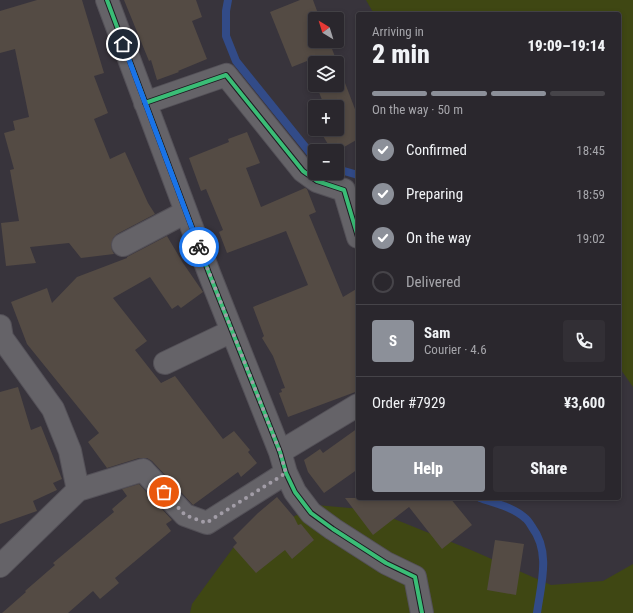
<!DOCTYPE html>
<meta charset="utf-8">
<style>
:root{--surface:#2a272d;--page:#322f35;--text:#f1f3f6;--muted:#a5a5aa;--line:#464449;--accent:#8c9099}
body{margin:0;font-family:"Roboto Condensed",sans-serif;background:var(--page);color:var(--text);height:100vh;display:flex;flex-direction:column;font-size:15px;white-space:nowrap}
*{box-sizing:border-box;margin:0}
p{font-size:13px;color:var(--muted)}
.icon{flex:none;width:22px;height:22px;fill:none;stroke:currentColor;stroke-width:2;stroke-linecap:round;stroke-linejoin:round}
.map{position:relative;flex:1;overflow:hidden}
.sheet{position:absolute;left:356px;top:12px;width:265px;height:488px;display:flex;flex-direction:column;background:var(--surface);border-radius:4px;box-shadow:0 2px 6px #0003,0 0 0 1px var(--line)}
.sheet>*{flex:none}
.needle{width:26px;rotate:322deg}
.fabs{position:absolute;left:308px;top:12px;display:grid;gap:8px}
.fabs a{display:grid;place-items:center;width:36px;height:36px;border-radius:4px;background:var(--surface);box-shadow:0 2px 6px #0003,0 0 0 1px var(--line);font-size:20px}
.pin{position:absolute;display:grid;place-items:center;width:34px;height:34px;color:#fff;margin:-17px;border:2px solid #fff;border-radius:50%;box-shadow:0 1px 4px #0007}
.courier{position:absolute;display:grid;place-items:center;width:40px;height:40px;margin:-20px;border:3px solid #1a73e8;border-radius:50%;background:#fff;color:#222;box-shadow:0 1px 5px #0007}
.head em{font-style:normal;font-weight:800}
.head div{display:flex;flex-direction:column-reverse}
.head{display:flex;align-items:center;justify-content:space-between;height:68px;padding:0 16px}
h1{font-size:26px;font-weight:800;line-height:30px}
.bar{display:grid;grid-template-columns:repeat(4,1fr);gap:6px 4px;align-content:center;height:48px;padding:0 16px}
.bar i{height:5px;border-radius:3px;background:var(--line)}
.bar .current{background:var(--accent)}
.bar p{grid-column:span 4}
.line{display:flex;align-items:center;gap:10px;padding:0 16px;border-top:1px solid var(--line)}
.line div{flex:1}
.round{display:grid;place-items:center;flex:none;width:42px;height:42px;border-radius:4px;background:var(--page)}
ol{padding:0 16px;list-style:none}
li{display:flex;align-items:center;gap:12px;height:44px}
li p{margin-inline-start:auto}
li .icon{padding:4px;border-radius:50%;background:var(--accent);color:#fff;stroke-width:4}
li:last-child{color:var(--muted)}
li i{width:22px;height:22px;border:2px solid var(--line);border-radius:50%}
.action{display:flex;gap:8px;margin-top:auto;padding:8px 16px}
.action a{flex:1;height:46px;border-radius:4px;background:var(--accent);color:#fff;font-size:16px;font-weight:800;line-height:46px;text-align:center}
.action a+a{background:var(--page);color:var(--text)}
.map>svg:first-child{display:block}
</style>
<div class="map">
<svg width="633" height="613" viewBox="0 0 633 613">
<rect width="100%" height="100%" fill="#38343c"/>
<path fill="#3f4713" d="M366,0h267v387l-14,-20v-353h-245z
M316,505l56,5 99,40 80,35 52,-4 30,-17v49h-443l2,-9 41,-56z"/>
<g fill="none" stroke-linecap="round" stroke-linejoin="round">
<path stroke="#324b88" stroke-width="8" d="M228,0l-2,11v25l10,25 79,98
M337,169l21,6v1
M480,498c14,5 33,9 45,20 3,2 5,6 7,9 19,25 9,57 5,86"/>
</g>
<path fill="#544b44" d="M37,0h45l22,73 -10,3 14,37 -14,6 16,40 15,-7 23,51 7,11 -38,20 -4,4 -2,7 1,5 2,4 -33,4 -12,-15 -39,4 6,16 -30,3 -5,-43 18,-2 -9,-51 4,-1 -10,-36 11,-3 -2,-9 16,-4 -14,-68 -15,4v-42z
M124,0h72l6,17 -10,4 15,38 -29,12 1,1 -22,8 -6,-20 -2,1z
M300,0h13l7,19h-5v22h14l29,76v22l-21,12h-5l-13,-22h18v-22h-12l-9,-22h21v-22h-22v18l-8,-20 -15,6 -22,-55z
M247,132l13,31 -14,5 15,39 44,-19 2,1 9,23 -7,3 34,82 15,-9v103l-70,26 -9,-24 3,-1 -1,-3 4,-1 -12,-32 -11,-18 2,-2 -11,-29 55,-22 -22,-54 -59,22 -8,-21 4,-2 -17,-41 -5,2 -12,-33 40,-16 -1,-3z
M167,236l16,27 20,29 -22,16 -3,-3 -6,4 -22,-32 -37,21 34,43 -12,9 26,33 14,-7 48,63 11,-8 16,19 -2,2 9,11 -16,14 -3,-5 -45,33 -41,-44 -5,-3h-8l-32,10 -19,-26 11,-9 -72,-89 -16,-42 36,-14 5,15 25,-26 50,-19v-1z
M18,387l13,43 10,-4 21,53 -9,4 4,7 -24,11 4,10 -37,13v-132z
M358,428v41l-34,24 -16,-21 -4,-12 16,-11 3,4z
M139,484l33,36 -6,4 5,7 -56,47 4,5 -19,16 -7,-8 -25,22h-66l24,-21 -1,-1 30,-26 -2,-2 61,-51 -2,-3 15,-13 -5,-7z
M277,497l17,20 4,8 3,-1 13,16 -22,19 -7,-9 -29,23 -23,-26 4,-4 -4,-5 25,-25z
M345,498h105l22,27 -30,24 -33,-42 -36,28z
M495,540l29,4 -8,51 -29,-5z"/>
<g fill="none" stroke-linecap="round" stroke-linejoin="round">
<g stroke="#545158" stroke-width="24">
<path id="minor" d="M107,0l102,273 71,179 6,21 9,19 16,21 22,16 53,34 29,14 7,36
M145,103l81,-28 77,96 14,10 27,9 14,47
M123,245l63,-33
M0,326l2,12 51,71 17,42 8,39 -78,76
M165,363l67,-32
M280,452l78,-47
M78,490l65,-20 42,45 22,8 79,-50"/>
</g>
<use href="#minor" stroke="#656368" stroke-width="22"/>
<g stroke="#1e1a21" stroke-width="6">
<path id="cycleway" d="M107,0l102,273 71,179 6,21 9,19 16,21 22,16 53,34 29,14 7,36
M145,103l81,-28 77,96 14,10 27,9 14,47"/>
</g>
<use href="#cycleway" stroke="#3abd76" stroke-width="4"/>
</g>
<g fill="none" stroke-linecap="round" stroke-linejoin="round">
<path stroke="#a29da7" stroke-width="4" stroke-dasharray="0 7.2" d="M164,492l21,23 21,8 80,-50 -6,-21 -81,-205"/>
<path stroke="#1a73e8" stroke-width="5" d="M123,44l76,203"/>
</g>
</svg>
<div class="fabs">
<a><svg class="needle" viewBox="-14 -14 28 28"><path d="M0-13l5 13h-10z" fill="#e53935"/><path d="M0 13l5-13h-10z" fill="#a5a5aa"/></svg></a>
<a><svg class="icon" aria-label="layers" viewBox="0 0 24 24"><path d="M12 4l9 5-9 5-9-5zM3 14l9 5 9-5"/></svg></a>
<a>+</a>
<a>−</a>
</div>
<div class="pin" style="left:164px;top:492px;background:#ea580c"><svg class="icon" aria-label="bag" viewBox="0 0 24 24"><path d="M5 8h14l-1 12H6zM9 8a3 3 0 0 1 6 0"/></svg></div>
<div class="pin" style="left:123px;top:44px;background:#1f2937"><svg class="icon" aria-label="home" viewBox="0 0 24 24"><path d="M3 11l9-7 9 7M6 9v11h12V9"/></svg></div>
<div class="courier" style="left:199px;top:247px"><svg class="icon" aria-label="bike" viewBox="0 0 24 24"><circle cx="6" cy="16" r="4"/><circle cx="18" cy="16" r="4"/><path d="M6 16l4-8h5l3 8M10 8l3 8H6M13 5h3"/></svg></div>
<section class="sheet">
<div class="head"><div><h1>2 min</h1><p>Arriving in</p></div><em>19:09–19:14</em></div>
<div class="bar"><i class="current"></i><i class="current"></i><i class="current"></i><i></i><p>On the way · 50 m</p></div>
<ol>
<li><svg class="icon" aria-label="check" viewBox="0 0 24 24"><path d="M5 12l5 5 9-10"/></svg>Confirmed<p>18:45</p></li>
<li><svg class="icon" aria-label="check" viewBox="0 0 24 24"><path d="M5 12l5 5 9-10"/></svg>Preparing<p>18:59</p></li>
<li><svg class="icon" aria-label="check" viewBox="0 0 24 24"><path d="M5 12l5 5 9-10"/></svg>On the way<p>19:02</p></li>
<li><i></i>Delivered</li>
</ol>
<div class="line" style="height:72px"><b class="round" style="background:var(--accent);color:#fff">S</b><div><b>Sam</b><p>Courier · 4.6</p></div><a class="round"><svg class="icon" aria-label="phone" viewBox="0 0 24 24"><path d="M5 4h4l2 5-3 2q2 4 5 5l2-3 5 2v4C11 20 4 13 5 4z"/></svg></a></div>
<div class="line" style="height:52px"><div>Order #7929</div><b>¥3,600</b></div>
<div class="action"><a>Help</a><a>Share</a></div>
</section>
</div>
